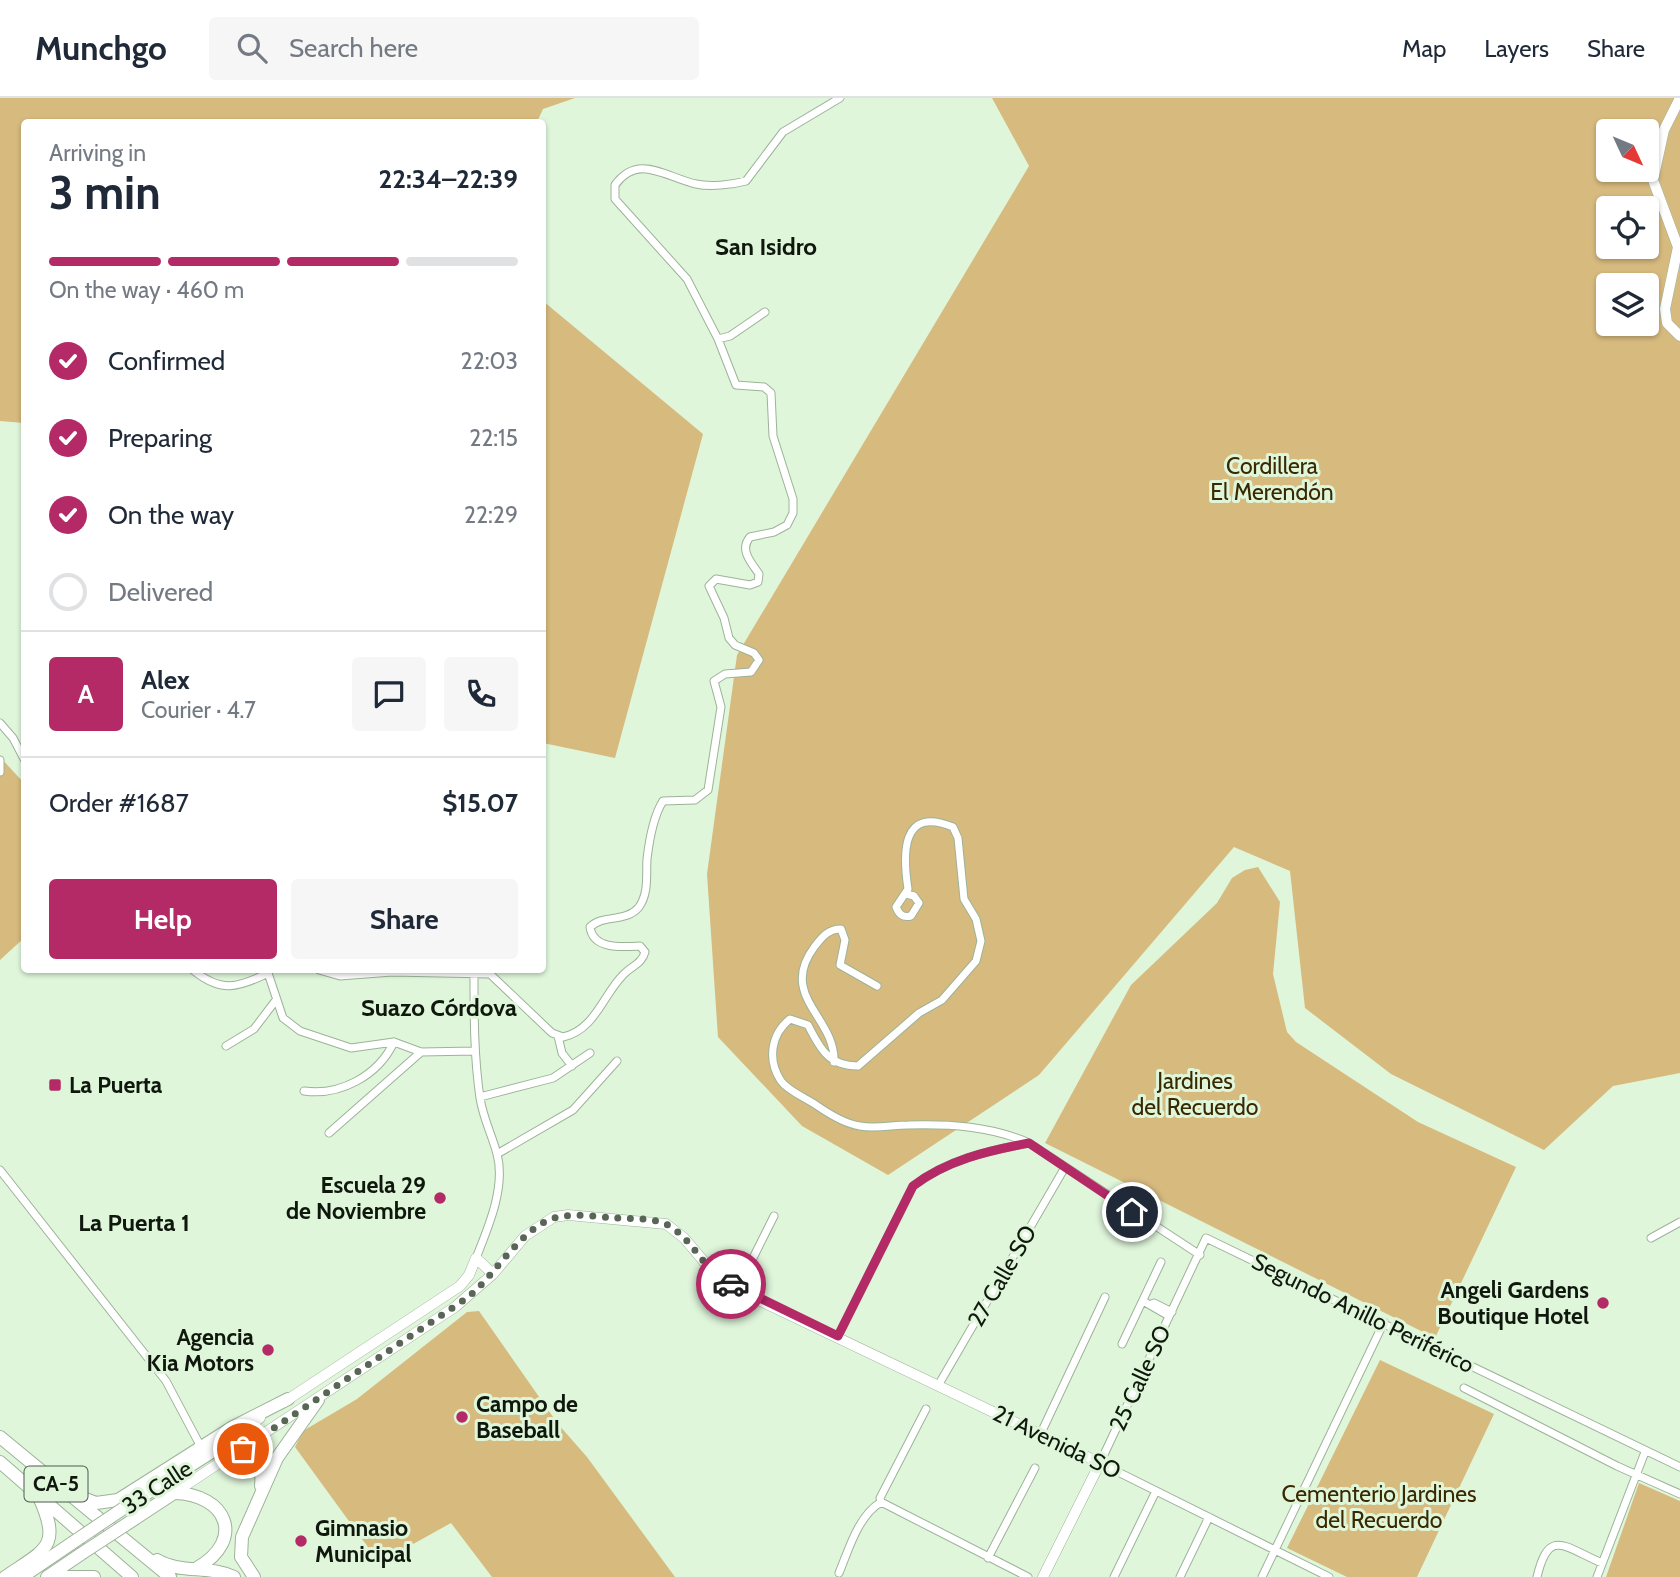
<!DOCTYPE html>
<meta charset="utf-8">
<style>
:root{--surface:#fff;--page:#f6f6f7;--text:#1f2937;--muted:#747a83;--line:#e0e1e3;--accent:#b42a67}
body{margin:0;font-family:Cabin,sans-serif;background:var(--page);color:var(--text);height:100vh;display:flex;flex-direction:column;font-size:26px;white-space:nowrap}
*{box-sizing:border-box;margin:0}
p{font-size:23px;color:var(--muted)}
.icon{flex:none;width:38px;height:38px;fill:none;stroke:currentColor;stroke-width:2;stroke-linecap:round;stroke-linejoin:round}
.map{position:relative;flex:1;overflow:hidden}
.panel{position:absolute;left:21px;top:21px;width:525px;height:854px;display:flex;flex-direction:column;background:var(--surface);border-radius:7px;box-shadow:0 2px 5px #0004}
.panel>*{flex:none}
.needle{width:46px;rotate:134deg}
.fabs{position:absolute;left:1596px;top:21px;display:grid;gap:14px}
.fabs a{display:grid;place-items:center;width:63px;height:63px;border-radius:7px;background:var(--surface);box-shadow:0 2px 5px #0004;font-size:35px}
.pin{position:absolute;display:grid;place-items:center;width:60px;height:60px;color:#fff;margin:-30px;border:4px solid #fff;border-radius:50%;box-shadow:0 2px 7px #0007}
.courier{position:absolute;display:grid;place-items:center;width:70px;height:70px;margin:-35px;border:5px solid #b42a67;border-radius:50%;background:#fff;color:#222;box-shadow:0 2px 9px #0007}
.head em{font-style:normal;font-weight:800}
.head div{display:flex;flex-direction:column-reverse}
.head{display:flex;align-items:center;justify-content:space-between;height:119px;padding:0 28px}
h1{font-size:46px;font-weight:800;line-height:52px}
.bar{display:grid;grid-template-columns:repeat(4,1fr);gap:10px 7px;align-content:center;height:84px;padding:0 28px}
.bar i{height:9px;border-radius:5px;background:var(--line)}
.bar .current{background:var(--accent)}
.bar p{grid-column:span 4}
.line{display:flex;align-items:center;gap:18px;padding:0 28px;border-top:2px solid var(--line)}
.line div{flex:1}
.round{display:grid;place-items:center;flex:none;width:74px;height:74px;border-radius:7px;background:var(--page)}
ol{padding:0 28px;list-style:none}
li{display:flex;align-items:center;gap:21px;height:77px}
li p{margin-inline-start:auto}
li .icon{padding:7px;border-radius:50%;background:var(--accent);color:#fff;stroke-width:4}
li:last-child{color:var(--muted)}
li i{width:38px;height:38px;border:4px solid var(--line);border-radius:50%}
.primary-button{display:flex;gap:14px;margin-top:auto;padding:14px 28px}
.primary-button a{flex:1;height:80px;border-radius:7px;background:var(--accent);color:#fff;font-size:28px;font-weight:800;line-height:80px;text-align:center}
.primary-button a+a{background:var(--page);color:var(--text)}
header{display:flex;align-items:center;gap:42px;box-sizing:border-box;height:98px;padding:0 35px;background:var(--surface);border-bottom:2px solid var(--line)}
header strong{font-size:33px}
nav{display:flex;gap:38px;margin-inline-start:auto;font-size:24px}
.search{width:490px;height:63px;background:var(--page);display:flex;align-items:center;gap:18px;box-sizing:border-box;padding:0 24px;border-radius:7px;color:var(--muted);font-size:26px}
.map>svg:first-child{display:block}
</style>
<header>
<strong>Munchgo</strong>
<div class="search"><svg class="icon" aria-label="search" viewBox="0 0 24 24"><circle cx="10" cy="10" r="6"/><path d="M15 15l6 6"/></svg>Search here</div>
<nav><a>Map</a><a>Layers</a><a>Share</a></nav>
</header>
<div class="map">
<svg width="1680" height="1479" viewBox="0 0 1680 1479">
<rect width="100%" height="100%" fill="#dff6db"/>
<path fill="#d7ba7e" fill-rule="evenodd" d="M0,0h575l-32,11 -6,13h-513v301l-24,-2z
M992,0h688v975l-67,13 -69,64 -153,-76 -86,-66 -15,-137 -56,-24 -195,228 -151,100 -86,-49 -84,-89 -11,-163 30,-219 292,-489zM1608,33h39v39h-39zM1608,110h39v39h-39zM1608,187h39v39h-39z
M543,203l160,133 -88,324 -72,-15z
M0,659l24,26v155l-24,22z
M1258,769l22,35 -7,72 14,58 9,10 122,80 98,45 -81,171 -390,-195 86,-158 86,-82 15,-25 13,-8z
M479,1213l79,113 29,33 88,120h-183l-41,-54 -63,35 -18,-8 -75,-103 8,-16 54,-32 110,-87z
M1380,1262l114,54 -77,163h-70l-60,-29z
M1639,1385l41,18v76h-74z"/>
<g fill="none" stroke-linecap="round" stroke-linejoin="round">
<g stroke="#9db399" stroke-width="9">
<path id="minor" d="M718,241l12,-3 35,-24
M0,625l13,15 11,21
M0,662v12
M906,796l8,2 5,7 -8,13c-9,2 -12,-2 -15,-9l12,-18c-5,-33 -8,-84 45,-62l5,11 6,61 12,20 5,22 -5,20 -34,39 -23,13 -61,53c-29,0 -38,-17 -50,-41l-18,-6c-19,15 -23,41 -9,62 7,10 25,17 35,24 13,9 29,19 44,21 15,3 33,-1 48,-1 42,-1 83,1 121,18l171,112
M193,872c28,23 45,18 75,3
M267,872l16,48 17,13 51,17 43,-6 27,10 54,-1
M319,872l21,6 52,-4 98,2 62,59 11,4c32,-7 40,-42 60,-62 8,-9 19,-11 22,-23l-5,-6c-18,1 -47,4 -50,-19 13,-13 36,-4 49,-20 10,-14 7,-32 8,-48 2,-17 7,-44 16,-58l32,-1 13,-10 13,-83 -7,-26 11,-7 26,-2 8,-12 -5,-7 -19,-8 -6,-7 -5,-20 -15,-32 7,-7 34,6 8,-3 1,-8c-8,-12 -20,-24 -9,-37l24,-5 13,-7 6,-12v-14l-20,-63 -2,-43 -7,-6 -28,-2 -18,-46 -31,-60 -72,-80v-14c23,-32 50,-8 81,-1 14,3 35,1 50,-3l37,-49 57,-34
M474,877c0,41 0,82 6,123 3,20 12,37 17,56 9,33 -9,74 -21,104
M558,938l4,17 10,13
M226,948l28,-17 22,-29
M834,964c2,-45 -57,-66 -19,-116 7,-9 13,-17 26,-17l4,11 -5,25 37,21
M304,993c36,5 74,-15 90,-49
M480,999l73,-19 37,-25
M329,1035l92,-81
M497,1056l76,-44 44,-49
M0,1072l166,211 35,66
M1651,1140l29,-16
M738,1190l36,-72
M1143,1203l26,15
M1150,1207l4,-2 18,9
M838,1238l75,-150c34,-26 74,-35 116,-43
M1122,1246l39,-82
M939,1286l125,-215
M1464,1290l153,78 63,28
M926,1311l-46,89 1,4 147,75
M1041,1335l64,-136
M988,1460l47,-90
M839,1475c10,-24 19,-57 42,-71
M1114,1479l42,-86
M1180,1479l29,-60
M1262,1479l122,-255
M1329,1479l-229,-114 106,-225 474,229
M1537,1479c12,-50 27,-30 65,-14
M1597,1479l48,-125"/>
</g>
<g stroke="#9db399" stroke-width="11">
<path id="tertiary" d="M1680,0l-16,32 -11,50 25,67 -13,62 2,14 13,13
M284,1304l176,-116 9,-11 7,-17 17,16
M221,1348l39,-28
M174,1395l281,-186 38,-33 32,-38 29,-19 14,-2 98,9 18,14 34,40 30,17 352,168 -57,114"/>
</g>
<g stroke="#9db399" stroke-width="14">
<path id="primary" d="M127,1408l94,-60
M136,1420l38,-25
M22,1479l50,-34
M47,1479l34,-23"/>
</g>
<g stroke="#9db399" stroke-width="14">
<path id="trunk" d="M0,1339l170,140
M221,1348c29,4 43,6 40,40
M0,1364l132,115
M63,1392l33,13 22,-3 115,-73 55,-28
M174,1395c53,1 72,47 23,75
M157,1462c24,14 52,5 77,17
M5,1479c41,-28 57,-30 34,-80
M64,1479h30
M254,1479l-13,-20 1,-20 35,-79 41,-58"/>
</g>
<use href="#minor" stroke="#fff" stroke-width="7"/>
<use href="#tertiary" stroke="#fff" stroke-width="10"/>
<use href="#primary" stroke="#fff" stroke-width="12"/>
<use href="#trunk" stroke="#fff" stroke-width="12"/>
<g stroke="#9db399" stroke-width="14" stroke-linecap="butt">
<path id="primary-bridge" d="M72,1445l55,-37
M81,1456l55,-36"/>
</g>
<use href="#primary-bridge" stroke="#fff" stroke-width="12"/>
</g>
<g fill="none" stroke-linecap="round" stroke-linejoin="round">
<path stroke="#586656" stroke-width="7" stroke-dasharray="0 12.6" d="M243,1351l224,-151c28,-22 56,-74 91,-81 19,-4 40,0 59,1 18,1 42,-1 57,11 22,16 31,43 57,55"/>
<path stroke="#b42a67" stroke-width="9" d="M731,1186l107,52 75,-150c34,-26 74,-35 116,-43l103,69"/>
</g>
<g fill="#b42a67" stroke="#dff6db" stroke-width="2.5">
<rect x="48" y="980" width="14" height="14" rx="3.5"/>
<circle cx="440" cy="1100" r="7"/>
<circle cx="1603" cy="1205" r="7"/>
<circle cx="268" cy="1252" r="7"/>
<circle cx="462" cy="1319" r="7"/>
<circle cx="301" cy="1443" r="7"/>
</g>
<g text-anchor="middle" stroke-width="6" stroke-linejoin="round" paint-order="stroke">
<rect fill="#dff6db" stroke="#4e5b4c" stroke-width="2" x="24.5" y="1368.5" width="63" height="35" rx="5"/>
<g font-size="21" font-weight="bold" fill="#10180e">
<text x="56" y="1393">CA-5</text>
</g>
<g font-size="23" fill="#392800" stroke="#dff6db">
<text x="1272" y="376">Cordillera<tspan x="1272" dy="26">El Merendón</tspan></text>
<text x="1195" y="991">Jardines<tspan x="1195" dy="26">del Recuerdo</tspan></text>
<text x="1379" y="1404">Cementerio Jardines<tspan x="1379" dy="26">del Recuerdo</tspan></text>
</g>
<g font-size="23" font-weight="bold" fill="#10180e" stroke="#dff6db" text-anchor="start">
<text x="69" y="995">La Puerta</text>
<text x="426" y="1095" text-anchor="end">Escuela 29<tspan x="426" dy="26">de Noviembre</tspan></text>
<text x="1589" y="1200" text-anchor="end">Angeli Gardens<tspan x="1589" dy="26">Boutique Hotel</tspan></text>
<text x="254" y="1247" text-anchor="end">Agencia<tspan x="254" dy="26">Kia Motors</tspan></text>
<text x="476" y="1314">Campo de<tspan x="476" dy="26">Baseball</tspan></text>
<text x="315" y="1438">Gimnasio<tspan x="315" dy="26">Municipal</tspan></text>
</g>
<g font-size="23" fill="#10180e" stroke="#dff6db">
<text transform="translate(1002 1178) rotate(-60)" y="8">27 Calle SO</text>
<text transform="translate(1363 1215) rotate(26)" y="8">Segundo Anillo Periférico</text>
<text transform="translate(1140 1280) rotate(-65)" y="8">25 Calle SO</text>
<text transform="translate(1057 1344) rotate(26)" y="8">21 Avenida SO</text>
<text transform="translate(157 1389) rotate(-33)" y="8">33 Calle</text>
</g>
<g font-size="24" font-weight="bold" fill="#10180e" stroke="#dff6db">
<text x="766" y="157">San Isidro</text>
<text x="439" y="918">Suazo Córdova</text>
<text x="134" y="1133">La Puerta 1</text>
</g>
</g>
</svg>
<div class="fabs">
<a><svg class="needle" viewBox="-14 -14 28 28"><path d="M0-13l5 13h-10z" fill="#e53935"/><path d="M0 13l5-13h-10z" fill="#747a83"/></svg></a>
<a><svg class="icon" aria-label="locate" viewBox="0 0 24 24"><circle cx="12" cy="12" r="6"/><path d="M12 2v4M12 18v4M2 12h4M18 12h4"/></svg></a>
<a><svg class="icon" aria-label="layers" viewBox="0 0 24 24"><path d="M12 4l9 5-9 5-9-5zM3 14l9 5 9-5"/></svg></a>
</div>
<div class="pin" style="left:243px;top:1351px;background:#ea580c"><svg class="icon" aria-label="bag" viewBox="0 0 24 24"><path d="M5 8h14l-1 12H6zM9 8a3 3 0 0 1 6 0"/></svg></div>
<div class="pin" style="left:1132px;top:1114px;background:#1f2937"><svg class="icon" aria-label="home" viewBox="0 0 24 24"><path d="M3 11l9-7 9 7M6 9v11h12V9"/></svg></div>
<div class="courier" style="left:731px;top:1186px"><svg class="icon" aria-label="car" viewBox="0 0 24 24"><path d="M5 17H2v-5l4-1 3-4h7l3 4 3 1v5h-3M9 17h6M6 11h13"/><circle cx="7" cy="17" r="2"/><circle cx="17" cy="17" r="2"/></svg></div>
<section class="panel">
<div class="head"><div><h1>3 min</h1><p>Arriving in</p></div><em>22:34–22:39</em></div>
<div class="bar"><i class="current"></i><i class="current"></i><i class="current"></i><i></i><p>On the way · 460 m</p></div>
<ol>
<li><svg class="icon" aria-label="check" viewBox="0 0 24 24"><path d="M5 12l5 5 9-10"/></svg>Confirmed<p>22:03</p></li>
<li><svg class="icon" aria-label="check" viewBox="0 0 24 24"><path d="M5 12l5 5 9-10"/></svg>Preparing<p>22:15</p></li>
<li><svg class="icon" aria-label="check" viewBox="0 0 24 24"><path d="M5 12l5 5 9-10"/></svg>On the way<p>22:29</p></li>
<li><i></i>Delivered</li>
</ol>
<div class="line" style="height:126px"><b class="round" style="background:var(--accent);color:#fff">A</b><div><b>Alex</b><p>Courier · 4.7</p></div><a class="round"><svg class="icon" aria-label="chat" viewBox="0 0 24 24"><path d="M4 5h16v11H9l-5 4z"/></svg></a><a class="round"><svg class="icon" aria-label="phone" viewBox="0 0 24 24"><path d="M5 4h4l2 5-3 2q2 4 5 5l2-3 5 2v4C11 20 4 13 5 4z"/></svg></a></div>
<div class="line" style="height:91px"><div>Order #1687</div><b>$15.07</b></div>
<div class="primary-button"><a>Help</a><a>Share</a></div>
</section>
</div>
